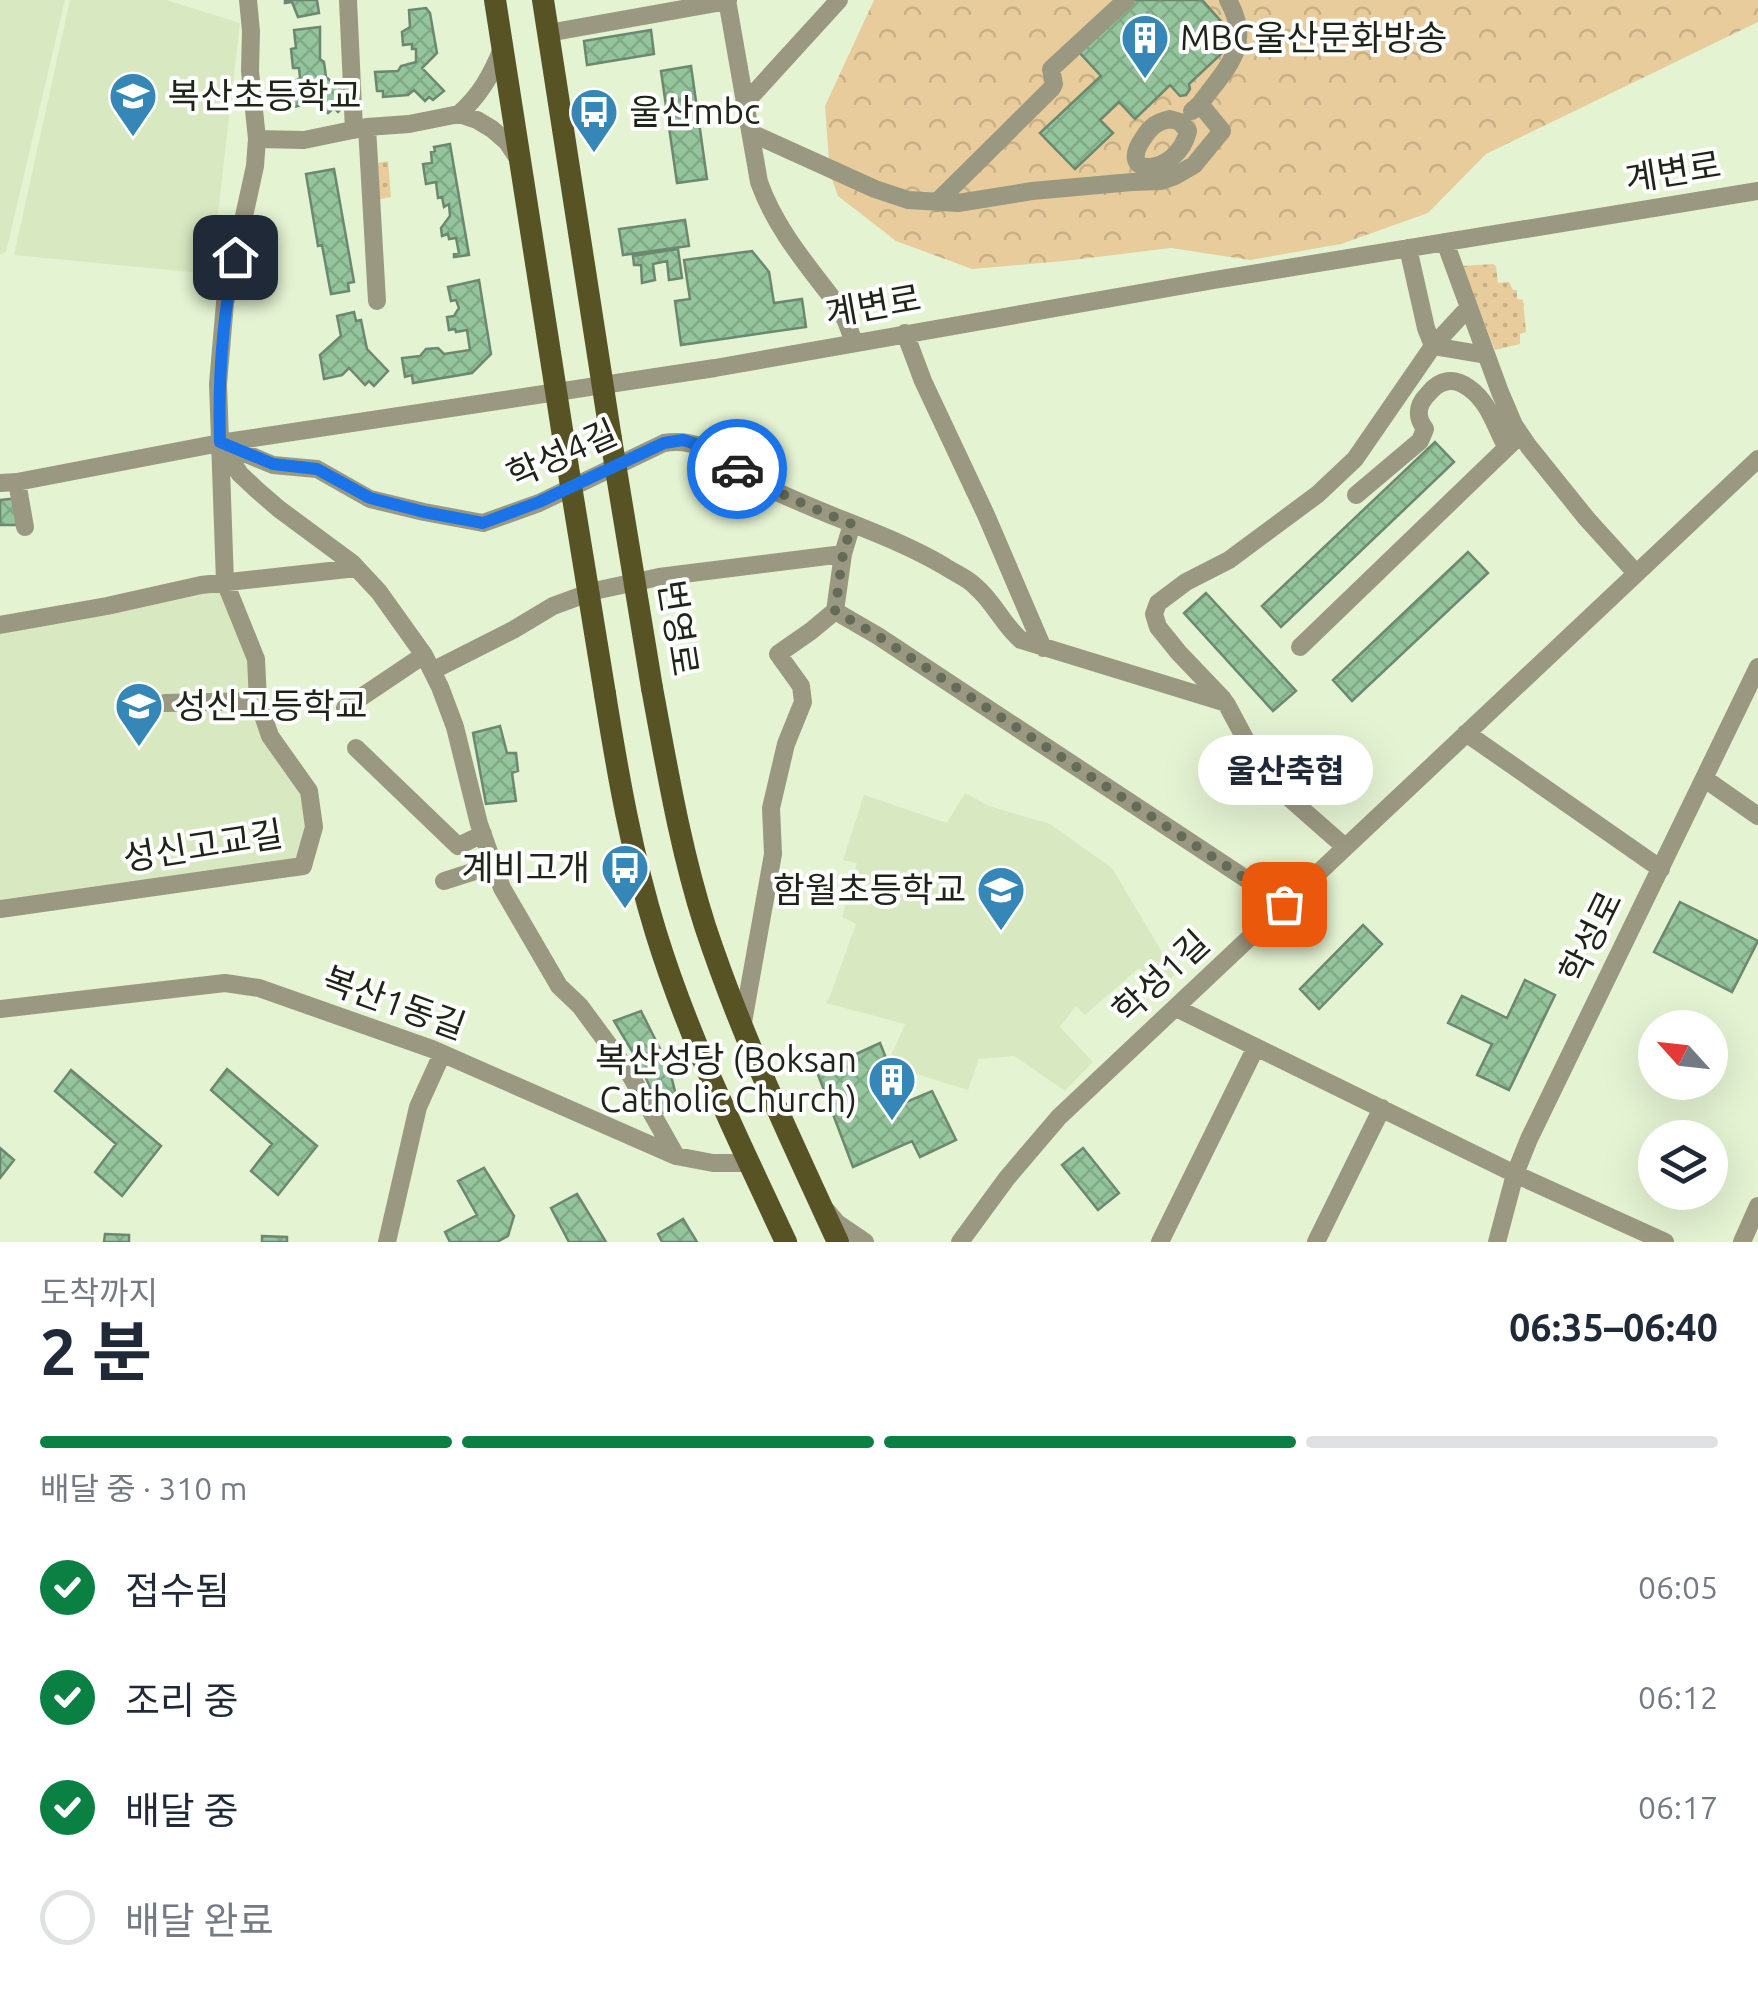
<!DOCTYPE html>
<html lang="ko">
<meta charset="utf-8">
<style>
:root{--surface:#fff;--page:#f2f2f3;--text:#1f2937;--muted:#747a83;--line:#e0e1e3;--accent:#0b8043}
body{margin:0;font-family:Ubuntu,"Noto Sans KR",sans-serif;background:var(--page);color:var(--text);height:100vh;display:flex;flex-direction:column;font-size:38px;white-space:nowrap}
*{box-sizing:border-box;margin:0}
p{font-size:32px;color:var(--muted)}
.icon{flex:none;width:55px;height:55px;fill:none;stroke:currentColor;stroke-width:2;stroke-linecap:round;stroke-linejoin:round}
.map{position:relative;height:1242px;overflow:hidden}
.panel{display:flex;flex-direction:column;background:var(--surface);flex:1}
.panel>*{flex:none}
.needle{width:65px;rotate:297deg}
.tools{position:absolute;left:1638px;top:1010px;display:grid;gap:20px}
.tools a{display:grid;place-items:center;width:90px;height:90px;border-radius:50%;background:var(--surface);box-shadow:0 10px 40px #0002;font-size:50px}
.pin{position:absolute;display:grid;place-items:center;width:85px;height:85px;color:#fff;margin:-42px;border-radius:20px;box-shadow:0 5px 15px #0006}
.courier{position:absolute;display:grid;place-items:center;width:100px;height:100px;margin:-50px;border:8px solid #1a73e8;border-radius:50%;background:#fff;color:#222;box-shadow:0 2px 12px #0007}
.bubble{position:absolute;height:70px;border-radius:35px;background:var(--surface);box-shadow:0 10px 40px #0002;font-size:32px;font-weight:700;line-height:70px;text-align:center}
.head em{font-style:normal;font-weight:700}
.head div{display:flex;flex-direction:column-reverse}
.head{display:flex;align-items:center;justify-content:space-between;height:170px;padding:0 40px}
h1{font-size:65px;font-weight:700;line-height:75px}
.bar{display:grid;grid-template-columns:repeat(4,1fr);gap:15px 10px;align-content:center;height:120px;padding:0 40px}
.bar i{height:12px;border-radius:8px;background:var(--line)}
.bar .selected{background:var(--accent)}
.bar p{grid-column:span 4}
ol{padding:0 40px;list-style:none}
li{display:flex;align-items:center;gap:30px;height:110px}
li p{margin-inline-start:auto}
li .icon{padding:10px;border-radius:50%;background:var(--accent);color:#fff;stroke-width:4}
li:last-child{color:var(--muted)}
li i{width:55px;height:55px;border:5px solid var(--line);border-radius:50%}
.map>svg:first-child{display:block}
</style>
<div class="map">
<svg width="1758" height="1242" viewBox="0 0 1758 1242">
<defs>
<pattern id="forest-crowns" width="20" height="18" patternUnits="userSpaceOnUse" patternTransform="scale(2.5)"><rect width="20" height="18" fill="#e8cc9c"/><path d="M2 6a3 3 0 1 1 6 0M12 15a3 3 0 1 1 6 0" fill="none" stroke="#c7af86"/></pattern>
<pattern id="park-dots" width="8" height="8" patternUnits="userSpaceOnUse" patternTransform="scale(2.5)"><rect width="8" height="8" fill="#e8cc9c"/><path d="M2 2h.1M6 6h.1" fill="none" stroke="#c7af86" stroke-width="1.8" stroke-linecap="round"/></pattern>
<pattern id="building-cross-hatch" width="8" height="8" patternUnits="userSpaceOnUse" patternTransform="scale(2.5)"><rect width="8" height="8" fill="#95c59c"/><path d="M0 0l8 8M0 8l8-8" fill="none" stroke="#80a986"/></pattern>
</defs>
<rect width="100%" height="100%" fill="#e4f3d2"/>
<path fill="#d8e9c1" d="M0,0h65l-59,252 -6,3z
M70,0h96l74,23 -29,251 -197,-19z
M222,585l34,74 2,42 51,90 -6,75 -303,43v-281z
M965,793l24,13 61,18 62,44 63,106 -14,17 -22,-23 -54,47 -9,-9 -16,21 33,35 -28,29 -51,-35 -35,3 -11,31 -81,-25 18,-41 -79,-21 4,-7 26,-72 -14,-7 15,-54 -14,-3 21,-65 83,28z"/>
<path fill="url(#forest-crowns)" d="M874,0h884v22l-272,132 -58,59 -87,31 -91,16 -79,-12 -107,13 -92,8 -76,-28 -58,-45 -8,-22 -5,-68z"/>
<path fill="url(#park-dots)" d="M388,161l3,36 -21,4 -4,-36z
M1493,264l3,2 2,17 11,-1 4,8h4v9l6,1 3,32 -6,2v10l-25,6 -33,-84z"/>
<path fill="url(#building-cross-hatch)" stroke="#6d8871" stroke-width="2.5" d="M285,0h32l2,13 -21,4 -6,-15 -7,1z
M1134,0h68l35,39 -48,45 1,5 -4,6 -6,1 -10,-11 -35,34 -16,-17 -19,18 13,13 -38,36 -35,-36 61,-57 -22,-24z
M426,8l4,5 7,40 -15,15 22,23 -11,9 -4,-3 -4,4 -11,-11 -6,5 -25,2v-6h-6l-2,-19 23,-1 3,-5 15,-4v-13h-4v-5l-9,1 -1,-13 8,-5 -1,-17z
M320,27v32l4,3 2,15 19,16 4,7 -11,12 -4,-4 -6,5 -12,-11 -27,6 -5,-20 16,-10 -1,-10h-6l-2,-19 5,-1 -2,-18z
M651,30l3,24 -67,11 -3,-24z
M691,66l16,113 -30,4 -16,-112z
M450,144l19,111 -15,2v-3l5,-1 -3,-15 -7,1 -1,-5 -6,2 -1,-8 9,-12 -1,-12 -5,3 -2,-10 -4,1 -2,-16 -10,2 -3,-20 9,-1 -1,-11 4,-1 -1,-4z
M334,169l20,113 -6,1 1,8 -18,3 -9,-49 -4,1 -12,-72z
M685,220l4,26 -66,9 -4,-26z
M678,249l4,29 -13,2 -2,-19 -14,3 2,16 -13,3 -1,-18h-7l-1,-9z
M752,251l17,21 5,31 28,-4 4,28 -125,18 -6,-44 15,-2 -6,-39z
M479,280l12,74 -19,19 -59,10 -1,-8 -7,2 -3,-19 18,-2 6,-7 12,-1 6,6 26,-4 -3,-20 -11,2 -1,-3 -6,1 -2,-13 7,-1 5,-8 -3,-8 -5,1 -3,-14z
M354,312l2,9 5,-1 6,29 21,22 -14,15 -5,-5 -4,4 -16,-17 -7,7 -18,4 -4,-24 21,-19 -4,-20z
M1435,442l19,20 -173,165 -19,-21z
M20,498l-1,27h-19v-25z
M1468,552l20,21 -136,128 -19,-21z
M1206,593l90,98 -23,20 -89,-98z
M500,726l7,27h9l2,18 -6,2 4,28 -30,3 -13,-71z
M1680,902l78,39 -26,51 -78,-40z
M1363,925l19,19 -63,65 -19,-20z
M1525,980l30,15 -46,95 -32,-15 15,-31 -44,-21 14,-27 45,22z
M641,1011l28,56 10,41 -17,5 -24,-52 -24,-40z
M880,1043l24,60 28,-12 24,49 -36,17 -8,-16 -59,26 -36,-95z
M227,1069l90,77 -39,49 -27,-24 21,-27 -61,-54z
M71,1070l90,76 -39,50 -27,-24 21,-28 -61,-53z
M0,1148l14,12 -14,18z
M1083,1148l36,45 -21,17 -36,-45z
M484,1168l30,48 -6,20 -11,6h-47l-5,-10 32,-17 -19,-34z
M577,1194l29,48h-37l-18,-34z
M683,1219l14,23h-35l-4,-8z
M105,1234l24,1v7h-25z
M262,1236l25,1v5h-25z"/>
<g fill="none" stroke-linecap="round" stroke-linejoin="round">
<path stroke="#9a9880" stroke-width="18" d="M348,0l6,130
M727,0l32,182c17,48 50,85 80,125l7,14 8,21
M548,33l180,-32
M746,102l93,-102
M1192,111l8,-7c26,-36 54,-58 28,-104
M459,114c21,-19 32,-38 43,-65
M1170,119l10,3 8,9c-10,45 -75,49 -44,6 7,-11 13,-15 26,-18z
M367,127l10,174
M751,133l124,56 33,11 50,3 74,-12 100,-9 29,-1 14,-5 19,-11 28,-34 -22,-27
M257,139l47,1 63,-13 42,-3 50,-10 18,6 15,9 15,13 10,15
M936,203l116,-115 2,-4 -3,-15 75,-69
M1445,242l55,150 14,33 15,22 58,72 49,54
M1408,248l18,80 7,18 53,9
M905,333l18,48 63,134 57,133
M220,443l53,22 44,4 53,30 54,13 59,11 56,-20 125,-60c42,-7 62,22 97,41 59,31 125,48 183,82 10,7 24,12 32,21 18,15 27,38 45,53l205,63 23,43 22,36 74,65
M220,443l20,31 17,16 22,19 73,54 27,29 45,63 16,32 15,40 24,97 23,64 57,98 21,20 48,65 48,85
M17,482l8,45
M0,483l17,-1 203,-39 495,-75 499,-88 544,-89
M1356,495l64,-54 5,-12c-2,-3 -6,-10 -6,-14 -1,-8 4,-16 9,-21 12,-15 26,-17 41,-6 21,15 26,39 38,60
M835,611l43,25 406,268
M0,625l107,-19 94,-21 156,-17
M1300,647l220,-212
M432,671l81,-41 40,-24 41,-15 65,-14 184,-23
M1223,699l-44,-46 -21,-26 -4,-13 4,-11 28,-21 43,-22 89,-66 37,-35 78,-113 36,-39
M165,703l93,-2
M345,708l79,-53
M1466,733l195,136
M356,748l102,98 25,-12
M1705,779l53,37
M444,881l50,-16
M0,909l303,-43 11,-39 -5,-36 -39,-55 -12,-35 -2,-42 -31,-77 -7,-198 7,-81 30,-137 2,-27 -7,-68 1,-40 -3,-31
M1176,1008l339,166 150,68
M0,1009l225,-26 34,5 173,61 244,107 37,7h36
M742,1028l31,-174 -2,-46 15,-64 17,-42 -2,-16 -23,-32 33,-23 24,-20 8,-57 9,-30
M827,1211l10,12 28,19
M387,1242l31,-135 24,-53
M960,1242l47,-64 52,-61 699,-658
M1160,1242l96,-195
M1316,1242l66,-134
M1497,1242l18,-68 14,-35 229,-472
M1742,1242l16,-36"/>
<path stroke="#575325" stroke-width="22" d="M495,0l70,449
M543,0l68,439
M652,688c15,80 28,160 53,238 36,109 85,212 133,316
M605,694c13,81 27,161 51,239 33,107 83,208 130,309"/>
<path stroke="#575325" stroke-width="22" d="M611,439l41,249
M565,449l40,245"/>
</g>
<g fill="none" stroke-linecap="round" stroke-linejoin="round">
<path stroke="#646c59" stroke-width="10" stroke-dasharray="0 18" d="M737,469c36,23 75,39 115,55l-9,30 -8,57 43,25 406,268"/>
<path stroke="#1a73e8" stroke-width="12" d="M235,257c-13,62 -17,122 -15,185l53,22 44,5 53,29 54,14 59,11 56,-21 125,-59 19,-3 16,5 38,24"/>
</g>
<defs>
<g id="building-pin" transform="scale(2.5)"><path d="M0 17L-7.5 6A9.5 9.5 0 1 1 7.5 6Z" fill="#3587b8" stroke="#fff"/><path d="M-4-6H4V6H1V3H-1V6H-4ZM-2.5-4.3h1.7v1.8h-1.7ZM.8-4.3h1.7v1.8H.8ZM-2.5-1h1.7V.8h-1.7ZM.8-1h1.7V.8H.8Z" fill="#fff"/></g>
<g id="school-pin" transform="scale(2.5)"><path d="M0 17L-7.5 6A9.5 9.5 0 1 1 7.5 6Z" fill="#3587b8" stroke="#fff"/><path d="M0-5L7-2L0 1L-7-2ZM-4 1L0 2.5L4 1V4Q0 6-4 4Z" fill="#fff"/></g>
<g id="bus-pin" transform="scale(2.5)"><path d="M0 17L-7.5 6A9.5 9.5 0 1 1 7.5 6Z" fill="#3587b8" stroke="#fff"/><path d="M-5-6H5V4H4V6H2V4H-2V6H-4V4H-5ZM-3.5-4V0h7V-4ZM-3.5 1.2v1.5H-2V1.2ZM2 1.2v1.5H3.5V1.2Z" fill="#fff"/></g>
</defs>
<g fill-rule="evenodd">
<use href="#building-pin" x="1145" y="38"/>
<use href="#school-pin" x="133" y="96"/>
<use href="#bus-pin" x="594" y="112"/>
<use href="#school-pin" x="139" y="706"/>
<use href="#bus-pin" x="625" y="868"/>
<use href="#school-pin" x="1001" y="890"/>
<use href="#building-pin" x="892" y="1080"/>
</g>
<g text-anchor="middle" stroke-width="8" stroke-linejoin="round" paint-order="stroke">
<g font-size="35" fill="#1f2418" stroke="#fff" text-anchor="start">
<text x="1180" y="50">MBC울산문화방송</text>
<text x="168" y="108">복산초등학교</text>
<text x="629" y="124">울산mbc</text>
<text x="174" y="718">성신고등학교</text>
<text x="590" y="880" text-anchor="end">계비고개</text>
<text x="966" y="902" text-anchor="end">함월초등학교</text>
<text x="857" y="1072" text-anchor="end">복산성당 (Boksan<tspan x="857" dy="40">Catholic Church)</tspan></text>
</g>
<g font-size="35" fill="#1f2418" stroke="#fff">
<text transform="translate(1673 172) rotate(-9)" y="12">계변로</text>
<text transform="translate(873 306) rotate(-10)" y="12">계변로</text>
<text transform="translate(562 454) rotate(-24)" y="12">학성4길</text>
<text transform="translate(678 628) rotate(81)" y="12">번영로</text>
<text transform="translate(203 846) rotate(-9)" y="12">성신고교길</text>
<text transform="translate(1591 937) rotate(-64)" y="12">학성로</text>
<text transform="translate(1161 977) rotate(-43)" y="12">학성1길</text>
<text transform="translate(394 1003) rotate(20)" y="12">복산1동길</text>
</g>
</g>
</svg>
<div class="tools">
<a><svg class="needle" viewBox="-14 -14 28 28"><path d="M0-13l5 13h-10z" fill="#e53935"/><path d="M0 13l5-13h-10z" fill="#747a83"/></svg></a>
<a><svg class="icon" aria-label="layers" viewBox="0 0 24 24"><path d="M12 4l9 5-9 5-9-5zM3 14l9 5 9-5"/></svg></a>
</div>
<div class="pin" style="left:1284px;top:904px;background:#ea580c"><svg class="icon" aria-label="bag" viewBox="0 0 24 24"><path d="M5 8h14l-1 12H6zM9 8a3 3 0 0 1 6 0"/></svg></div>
<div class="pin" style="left:235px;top:257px;background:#1f2937"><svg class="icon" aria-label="home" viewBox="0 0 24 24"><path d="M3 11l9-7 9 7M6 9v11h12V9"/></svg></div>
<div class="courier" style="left:737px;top:469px"><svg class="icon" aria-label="car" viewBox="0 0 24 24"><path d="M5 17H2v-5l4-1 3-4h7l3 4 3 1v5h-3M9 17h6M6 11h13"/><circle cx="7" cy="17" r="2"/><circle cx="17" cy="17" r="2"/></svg></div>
<div class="bubble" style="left:1198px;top:735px;width:175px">울산축협</div>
</div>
<section class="panel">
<div class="head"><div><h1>2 분</h1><p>도착까지</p></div><em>06:35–06:40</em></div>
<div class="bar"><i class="selected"></i><i class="selected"></i><i class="selected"></i><i></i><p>배달 중 · 310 m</p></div>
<ol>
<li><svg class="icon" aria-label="check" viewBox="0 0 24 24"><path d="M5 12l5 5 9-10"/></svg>접수됨<p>06:05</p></li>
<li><svg class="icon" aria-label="check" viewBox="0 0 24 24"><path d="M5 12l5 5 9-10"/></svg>조리 중<p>06:12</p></li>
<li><svg class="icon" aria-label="check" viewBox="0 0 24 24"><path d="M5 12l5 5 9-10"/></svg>배달 중<p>06:17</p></li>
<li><i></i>배달 완료</li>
</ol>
</section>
